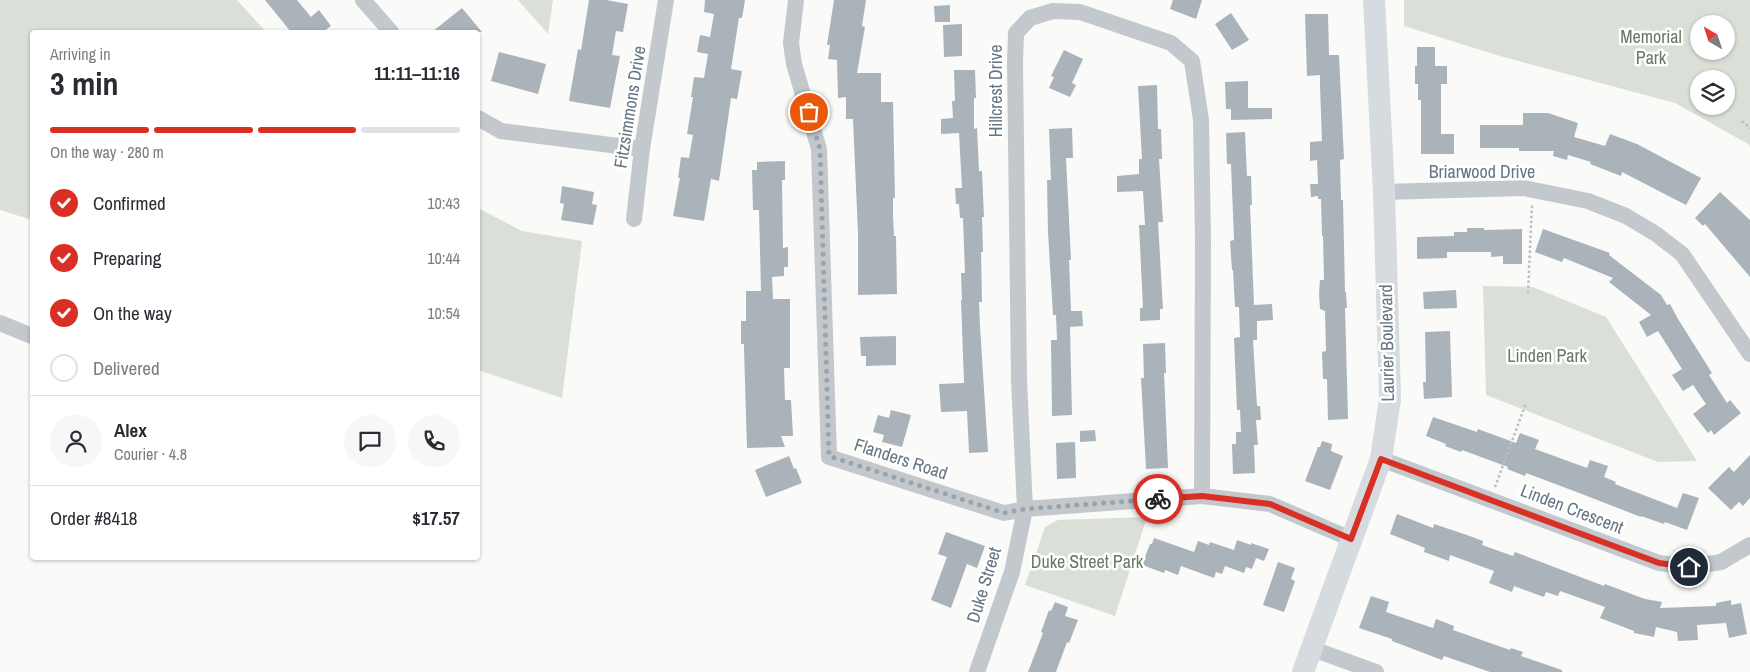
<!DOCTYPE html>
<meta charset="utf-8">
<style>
:root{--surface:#fff;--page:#f7f7f7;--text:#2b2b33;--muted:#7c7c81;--line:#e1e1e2;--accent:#d93025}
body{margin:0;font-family:"Archivo Narrow",sans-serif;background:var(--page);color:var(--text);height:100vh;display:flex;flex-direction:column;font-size:19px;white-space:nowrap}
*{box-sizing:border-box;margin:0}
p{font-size:16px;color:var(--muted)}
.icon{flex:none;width:28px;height:28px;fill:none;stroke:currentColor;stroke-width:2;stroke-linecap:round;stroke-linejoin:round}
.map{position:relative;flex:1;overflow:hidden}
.side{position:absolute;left:30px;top:30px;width:450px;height:530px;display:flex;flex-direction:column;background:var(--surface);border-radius:5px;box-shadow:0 1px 4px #0004}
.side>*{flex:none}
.needle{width:32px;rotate:321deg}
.tools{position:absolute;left:1690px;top:15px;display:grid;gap:10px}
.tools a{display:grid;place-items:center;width:45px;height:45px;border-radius:50%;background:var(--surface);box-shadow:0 1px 4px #0004;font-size:25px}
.pin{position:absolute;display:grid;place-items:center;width:42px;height:42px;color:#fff;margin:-21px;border:2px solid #fff;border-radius:50%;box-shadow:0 1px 5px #0007}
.courier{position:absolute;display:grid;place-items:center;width:50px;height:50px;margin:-25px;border:4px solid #d93025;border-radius:50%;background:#fff;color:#222;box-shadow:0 1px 6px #0007}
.headline em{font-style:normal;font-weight:700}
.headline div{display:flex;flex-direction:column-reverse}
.headline{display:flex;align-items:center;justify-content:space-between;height:85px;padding:0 20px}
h1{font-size:32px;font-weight:700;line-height:38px}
.bar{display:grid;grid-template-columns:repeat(4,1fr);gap:8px 5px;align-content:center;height:60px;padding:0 20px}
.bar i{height:6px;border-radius:4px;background:var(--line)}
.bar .selected{background:var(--accent)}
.bar p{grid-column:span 4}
.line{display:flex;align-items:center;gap:12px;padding:0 20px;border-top:1px solid var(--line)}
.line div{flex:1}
.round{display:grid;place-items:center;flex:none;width:52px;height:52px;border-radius:26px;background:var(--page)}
ol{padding:0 20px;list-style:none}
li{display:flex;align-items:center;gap:15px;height:55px}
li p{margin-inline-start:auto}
li .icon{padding:5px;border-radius:50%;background:var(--accent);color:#fff;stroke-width:4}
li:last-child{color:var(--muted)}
li i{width:28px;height:28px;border:2px solid var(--line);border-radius:50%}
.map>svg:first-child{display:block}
</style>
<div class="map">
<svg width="1750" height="672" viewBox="0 0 1750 672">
<rect width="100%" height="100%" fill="#fafaf8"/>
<path fill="#dadfd7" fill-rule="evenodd" d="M0,0h237l29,32h-234v188l-32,-10z
M518,0h35l-5,34z
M1404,0h346v147l-2,-3 -73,-41 -175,-47 -96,-30zM1699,24h27v27h-27zM1699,79h27v27h-27z
M478,208l44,23 60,10 -20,157 -84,-28z
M1483,286l50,1 73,30 91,144 -39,1 -172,-67z
M1147,517l-32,99 -90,-31 20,-58 13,-7z"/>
<path fill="#aab3b9" d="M265,0h32l14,17 8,-7 12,16 -8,6h-32z
M589,0h17l22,4 -5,28 -7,-1 -4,24 8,1 -10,52 -41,-7 9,-52 3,1z
M705,0h40l-3,18h-3l-8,51 11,2 -5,28 -6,-1 -12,83 -8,-2 -7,42 -31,-5 7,-38h-2l3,-21 8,1 4,-23 -6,-1 6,-37h-2l3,-20 10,1 4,-24 -11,-2 3,-17 10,2 4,-23 -10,-2z
M834,0h32l-4,26 3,1 -8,46h24v29h12l2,96h-2v18l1,20h2l1,58 -39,1v-62l-5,-114h-7v-22l-8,1 -1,-38 -9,-1 2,-14h-3z
M1173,0h29l-6,19 -26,-10z
M950,5v17h-15l-1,-16z
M462,8l20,24h-50z
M1231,13l18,27 -17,10 -17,-26z
M1305,14h23l1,41h10l5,104 -4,1 1,40h2l2,92h1l1,16h-2l3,111 -20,1 -1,-41h-4l-1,-27 4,-1 -1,-40 -5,-2 -1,-16 1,-13h4l-1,-44h-1l-1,-37h-3v-3l-7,1 -1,-13h8l-1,-24 -7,1v-19l12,-1 -2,-55v-11l-13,1z
M962,24v32l-18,1 -1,-32z
M1417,47h18v19h12v18h-6v50h13v20h-33v-54h-3v-16h-3v-18h2z
M1064,50l19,9 -11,24 4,2 -6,12 -21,-9 5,-11 -3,-1z
M499,52l47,12 -8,30 -47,-13z
M954,70h21l1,28h-2v31l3,-1 2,43h3l2,46h-2l1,35h-2l1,50h-3l1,24 8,126 -19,1 -2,-42 -26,1 -2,-28 25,-1 -3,-83h1l-1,-27h4l-2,-55h-3l-1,-14h-3l-1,-16h7l-3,-55 -18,1v-15l12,-1 -1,-17h3z
M1248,81v27h24v11l-41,1v-11h-5l-1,-27z
M1157,85l1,44h3l1,30h-3l4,63h-5l5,87h-3v11l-20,1v-13h3l-4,-83h6l-2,-34 -26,1v-16l22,-2v-15h3l-4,-73z
M1523,113h25l30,10 -4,14 31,9 5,-12 27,10 64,34 -15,27 -64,-33 -1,4 -31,-12 1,-2 -23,-7 -1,5 -14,-4 1,-5h-35v-3h-39v-23h43z
M1072,128l1,30h-7l5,102h-2l2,51h11l1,15 -13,1 2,88 -20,1 -1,-76h6l-1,-25h-3l-5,-83 -1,-52h4l-2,-51z
M1245,132l2,44h4l1,29h-2l4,100 18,-1 1,16 -16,1v19h-4l4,66h3l1,14h-5l2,25h-4l1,28 -22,1 -1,-30h4v-12h5l-1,-22h-3l-3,-72 6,-1 -1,-30h-4l-2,-37h-1l-2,-29 4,-1 -3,-76h-4l-1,-31z
M785,161v19h-3l1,68 5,-1v20h-4v9l-12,1 1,22h17v69h-6l1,32h6l2,36h-12l4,11 -38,1 -3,-99v-5h-3v-23h5v-30h15l-2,-81h-6l-1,-40h5v-8z
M562,186l32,6 -2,12 5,1 -4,20 -32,-5 3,-16 -4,-1z
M1720,192l30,28v57l-45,-53 -2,2 -8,-8z
M1467,228h17v2l38,-1v35h-19v-8l-12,1v-5h-44v6l-30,1v-22l37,-1v-4h13z
M1543,229l67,24 -1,2 52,40 6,10 3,-1 8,15 34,54 -3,2 18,28 3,-3 11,13 -27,22 -3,-5 -3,3 -15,-19 13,-10 -13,-19 -10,6 -11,-16 10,-6 -24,-38 -11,6 -8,-15 12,-7 -42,-33 4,-4 -49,-20 -2,4 -27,-10z
M1456,290l1,18 -33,1 -1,-17z
M1450,331l2,66 -28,2 -1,-17h3l-1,-50z
M896,336v29l-30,1v-10h-5l-1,-19z
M1165,343l1,30h-2l4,95 -22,1 -5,-91h3l-1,-34z
M891,410l20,5 -9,32 -20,-5 2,-7 -11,-3 5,-17 11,3z
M1433,417l44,15 1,-3 38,14 4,-10 19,7 -4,9 52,19 3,-8 18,6 -4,11 12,5 -1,2 62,24 6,-15 16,5 -12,32 -22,-8 -1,2 -23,-8v1l-67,-26 -48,-18 -1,3 -18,-7 1,-2 -46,-17 -1,2 -16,-6 1,-2 -20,-8z
M1095,430l1,11 -16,1v-11z
M1322,441l10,3 -1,7 12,5 -13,34 -25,-9 13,-34h2z
M1075,442l1,36 -19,1 -1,-36z
M1750,455v43l-7,8 -4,-4 -8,8 -23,-22 21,-21 5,5z
M789,456l5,13 2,-1 6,15 -36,14 -11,-27z
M1397,514l36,14 1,-4 33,11 16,6 -1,4 31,11 2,-4 89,34 1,-2 40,15 17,3 -2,6 56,-2v-3l15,-3v5l10,-2 6,31 -18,4 -3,-15 -29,2 1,15 -20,1 -1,-9 -21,-5 -2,10 -20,-4v-2l-34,-13 5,-11 -45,-16 -2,5 -12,-4 -2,5 -30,-11 -2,6 -23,-9 5,-12 -44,-16 -1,6 -25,-9 1,-4 -35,-14z
M946,532l39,14 -8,22 -10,-4 -16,44 -20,-8 16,-43 -9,-3z
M1154,538l40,14 4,-11 11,4 1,-3 24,8 3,-10 14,5v-2l18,6 -5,12 -8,-3 -4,11 -6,-2 -2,6 -19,-7 -3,8 -6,-2 -2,6 -33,-12 -3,9 -13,-5 -1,3 -22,-8 8,-21h2z
M1278,562l17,6 -4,11 4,2 -11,31 -21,-7z
M1371,596l18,6 -3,10 47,16 3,-9 18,7 -1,4 57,20 1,-2 12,4 -2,4 41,14v2h-72l-46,-16 -2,4 -50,-19v-2l-33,-11z
M1055,602l13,5 -3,9 13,4 -9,23 -2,-1 -11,30h-28l15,-39 -2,-1 8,-22 2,1z"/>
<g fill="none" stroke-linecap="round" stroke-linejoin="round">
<path stroke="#bbbfc2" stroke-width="2.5" stroke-dasharray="2.5 2.5" stroke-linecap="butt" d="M1742,121l8,7
M1528,293l4,-89
M1495,487l31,-84"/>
<path stroke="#c3c8cc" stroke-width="16" d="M363,0l28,32
M796,0l-5,43 3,21 25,85 10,308 175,56 21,-4 177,-13 68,8 81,35
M478,118l23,13 141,18
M1384,192l140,-4 64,13 38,15 30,18 26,20 68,100
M634,219l8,-70 24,-149
M0,323l32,13
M1381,459l278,104 30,4 32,-5 29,-17
M1310,648l66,24
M977,672l35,-100 13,-63 -6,-129 -4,-318 1,-29 14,-15 23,-7 27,1 91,31 21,18 9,59 2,121 -1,255"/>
<path stroke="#d6dbdf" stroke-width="22" d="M1303,672l78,-213 9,-60 -6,-207 -10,-192"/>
</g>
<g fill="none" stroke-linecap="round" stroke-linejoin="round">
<path stroke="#99a4ac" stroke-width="5" stroke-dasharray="0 9" d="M809,112l11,37 9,307 175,57 21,-4 133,-10"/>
<path stroke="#d93025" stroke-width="6" d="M1158,499l44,-3 68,8 81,35 30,-80 278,104 30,4"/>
</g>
<g text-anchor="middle" stroke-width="5" stroke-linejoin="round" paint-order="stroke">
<g font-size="18" fill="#687a64" stroke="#fff">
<text x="1651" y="43">Memorial<tspan x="1651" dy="21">Park</tspan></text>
<text x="1547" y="362">Linden Park</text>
<text x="1087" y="568">Duke Street Park</text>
</g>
<g font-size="18" fill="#657683" stroke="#fff">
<text transform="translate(996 91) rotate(-90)" y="6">Hillcrest Drive</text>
<text transform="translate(630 107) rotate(-81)" y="6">Fitzsimmons Drive</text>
<text x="1482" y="178">Briarwood Drive</text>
<text transform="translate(1387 343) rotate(-91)" y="6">Laurier Boulevard</text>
<text transform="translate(901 459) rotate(18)" y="6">Flanders Road</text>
<text transform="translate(1572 509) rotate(21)" y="6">Linden Crescent</text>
<text transform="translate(984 585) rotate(-73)" y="6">Duke Street</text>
</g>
</g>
</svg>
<div class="tools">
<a><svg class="needle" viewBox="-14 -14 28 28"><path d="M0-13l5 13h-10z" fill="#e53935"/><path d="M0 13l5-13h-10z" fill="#7c7c81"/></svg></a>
<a><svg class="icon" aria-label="layers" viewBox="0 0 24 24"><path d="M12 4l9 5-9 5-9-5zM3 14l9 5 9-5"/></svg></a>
</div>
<div class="pin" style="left:809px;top:112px;background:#ea580c"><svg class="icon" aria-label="bag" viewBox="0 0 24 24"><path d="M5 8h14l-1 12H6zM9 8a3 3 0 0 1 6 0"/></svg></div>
<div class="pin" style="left:1689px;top:567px;background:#1f2937"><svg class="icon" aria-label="home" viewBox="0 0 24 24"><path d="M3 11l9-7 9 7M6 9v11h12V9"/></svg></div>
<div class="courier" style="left:1158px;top:499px"><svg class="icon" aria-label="bike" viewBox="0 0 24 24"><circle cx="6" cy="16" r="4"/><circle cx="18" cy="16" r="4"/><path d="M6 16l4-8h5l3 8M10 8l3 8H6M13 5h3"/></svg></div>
<section class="side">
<div class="headline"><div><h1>3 min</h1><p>Arriving in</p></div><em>11:11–11:16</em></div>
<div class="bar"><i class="selected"></i><i class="selected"></i><i class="selected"></i><i></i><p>On the way · 280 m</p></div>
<ol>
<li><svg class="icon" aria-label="check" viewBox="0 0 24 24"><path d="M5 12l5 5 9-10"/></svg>Confirmed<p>10:43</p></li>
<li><svg class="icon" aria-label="check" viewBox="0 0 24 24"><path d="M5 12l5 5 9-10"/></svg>Preparing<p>10:44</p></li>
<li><svg class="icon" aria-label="check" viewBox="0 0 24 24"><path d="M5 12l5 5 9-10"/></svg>On the way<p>10:54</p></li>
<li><i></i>Delivered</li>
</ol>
<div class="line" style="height:90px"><a class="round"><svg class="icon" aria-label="person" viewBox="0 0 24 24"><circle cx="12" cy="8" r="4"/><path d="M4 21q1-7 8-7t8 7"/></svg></a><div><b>Alex</b><p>Courier · 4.8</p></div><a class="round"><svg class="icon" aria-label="chat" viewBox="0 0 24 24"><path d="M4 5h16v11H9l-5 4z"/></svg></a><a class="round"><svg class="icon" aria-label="phone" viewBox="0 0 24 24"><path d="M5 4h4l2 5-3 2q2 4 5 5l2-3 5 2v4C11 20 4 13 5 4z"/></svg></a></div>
<div class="line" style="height:65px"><div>Order #8418</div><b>$17.57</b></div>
</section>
</div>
